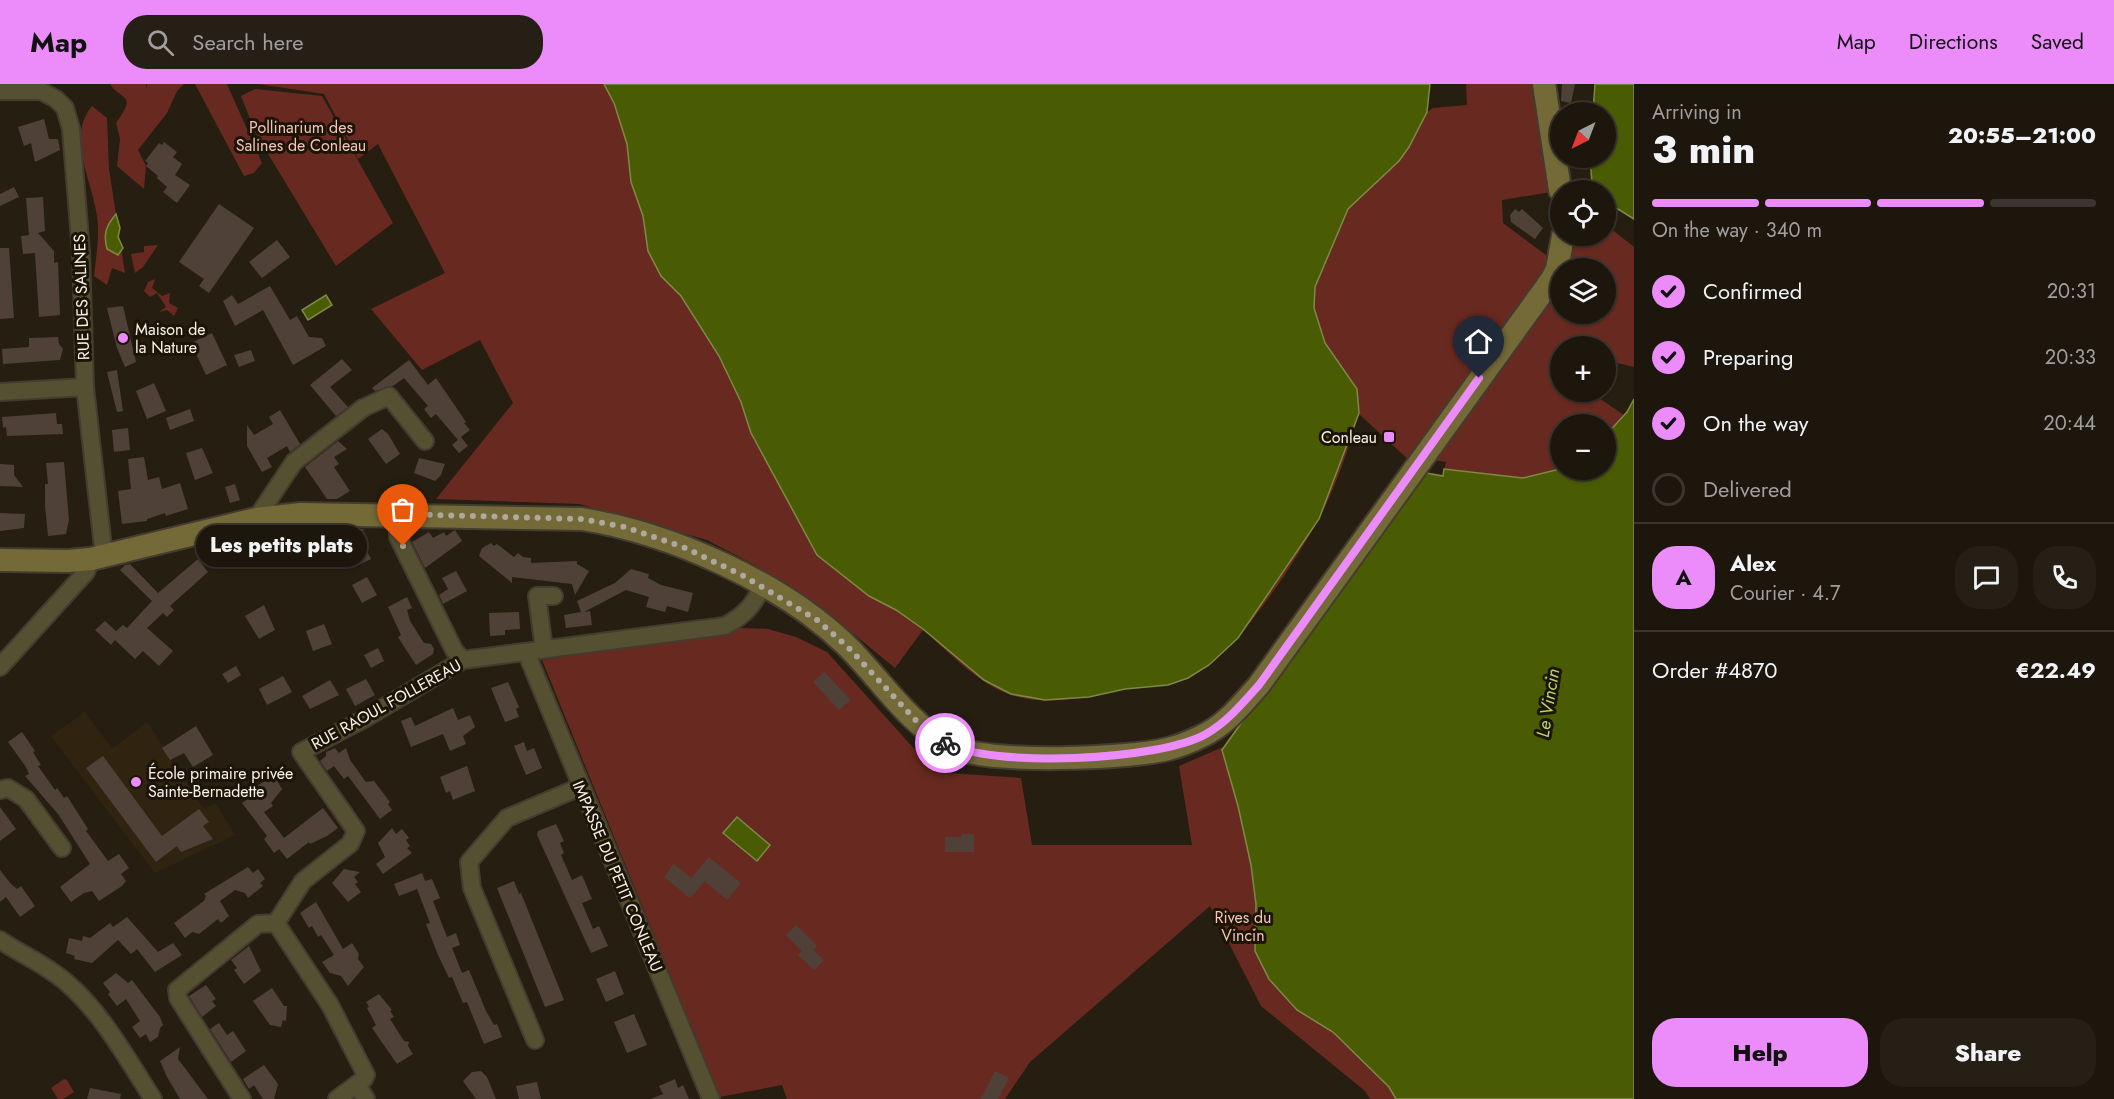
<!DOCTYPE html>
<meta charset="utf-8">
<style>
:root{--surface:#1c160d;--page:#251f16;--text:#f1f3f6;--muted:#a09f9d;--line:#3a352e;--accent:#ec8cfb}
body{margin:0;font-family:Jost,sans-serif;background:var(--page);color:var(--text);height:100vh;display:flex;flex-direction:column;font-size:22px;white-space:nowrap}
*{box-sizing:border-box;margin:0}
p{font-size:20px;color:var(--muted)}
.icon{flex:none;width:33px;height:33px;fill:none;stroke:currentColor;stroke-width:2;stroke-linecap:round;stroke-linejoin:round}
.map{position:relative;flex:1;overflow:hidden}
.side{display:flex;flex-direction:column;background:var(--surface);width:480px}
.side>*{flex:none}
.needle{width:39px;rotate:222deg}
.fabs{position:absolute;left:1550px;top:18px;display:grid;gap:12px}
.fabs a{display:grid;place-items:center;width:66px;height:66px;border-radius:50%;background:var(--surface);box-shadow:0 2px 4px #0004,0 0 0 2px var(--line);font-size:30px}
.pin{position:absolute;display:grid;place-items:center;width:51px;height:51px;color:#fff;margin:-62px -26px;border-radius:50% 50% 50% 0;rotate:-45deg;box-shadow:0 0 6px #0007}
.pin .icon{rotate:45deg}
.courier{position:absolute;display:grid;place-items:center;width:60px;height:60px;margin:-30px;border:4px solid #ec8cfb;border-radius:50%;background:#fff;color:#222;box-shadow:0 2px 8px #0007}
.bubble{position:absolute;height:42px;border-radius:21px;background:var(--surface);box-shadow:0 2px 4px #0004,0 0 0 2px var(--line);font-size:20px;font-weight:800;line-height:42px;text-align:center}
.summary em{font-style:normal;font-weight:800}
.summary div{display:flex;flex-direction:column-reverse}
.summary{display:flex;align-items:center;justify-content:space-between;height:102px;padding:0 18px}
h1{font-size:39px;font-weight:800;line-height:45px}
.bar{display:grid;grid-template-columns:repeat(4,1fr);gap:9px 6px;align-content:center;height:72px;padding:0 18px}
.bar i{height:8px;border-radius:4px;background:var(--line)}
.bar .current{background:var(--accent)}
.bar p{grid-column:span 4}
.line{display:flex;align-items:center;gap:15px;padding:0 18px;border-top:2px solid var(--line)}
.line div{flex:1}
.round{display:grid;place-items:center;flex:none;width:63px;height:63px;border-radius:24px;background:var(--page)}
ol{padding:0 18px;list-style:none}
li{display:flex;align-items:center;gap:18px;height:66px}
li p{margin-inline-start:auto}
li .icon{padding:6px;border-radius:50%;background:var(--accent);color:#111;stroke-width:4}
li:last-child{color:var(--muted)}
li i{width:33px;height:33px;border:3px solid var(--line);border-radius:50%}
.action{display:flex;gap:12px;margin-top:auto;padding:12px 18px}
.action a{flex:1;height:69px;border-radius:24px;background:var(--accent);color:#111;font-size:24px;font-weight:800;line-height:69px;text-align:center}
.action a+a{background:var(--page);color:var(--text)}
header{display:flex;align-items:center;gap:36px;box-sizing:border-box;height:84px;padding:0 30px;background:var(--accent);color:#111}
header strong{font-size:28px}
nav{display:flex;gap:33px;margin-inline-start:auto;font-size:21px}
.search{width:420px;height:54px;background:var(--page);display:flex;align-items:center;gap:15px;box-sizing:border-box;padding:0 21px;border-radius:24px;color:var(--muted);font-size:22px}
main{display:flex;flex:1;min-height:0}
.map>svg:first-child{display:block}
</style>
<header>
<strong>Map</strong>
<div class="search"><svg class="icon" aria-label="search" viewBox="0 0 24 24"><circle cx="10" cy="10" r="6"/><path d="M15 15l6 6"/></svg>Search here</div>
<nav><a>Map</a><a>Directions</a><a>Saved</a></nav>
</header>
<main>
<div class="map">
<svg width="1634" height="1015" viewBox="0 0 1634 1015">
<rect width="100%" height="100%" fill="#261e11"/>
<path fill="#302411" d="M85,628l27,37 35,-27 56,86 13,-4 19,31 -80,38 -104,-137z"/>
<path fill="#682a20" d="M110,0h36v6l1,-6h37l-7,7 -10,22 -29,37 8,16 -2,23 -27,-23 3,-27 -4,-16c22,-30 5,-22 -6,-39z
M195,0h32l35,79 -8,10 -10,3z
M258,0h665l372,134 114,-71 18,-35 6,-4 34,-3 -1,-21h66l19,108 -49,8 1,23 47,35 -5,17 -134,187 -52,-48c-11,35 -23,74 -41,106 -26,47 -81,133 -128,157 -21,11 -45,8 -67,12 -36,8 -76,18 -112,6 -34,-12 -62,-43 -88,-65l-28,38 -67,-55 -79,-51 -42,-22 -128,-36 -143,-5 77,-96 -33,-63 -58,30 -51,-61 74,-36 -67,-129 -20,15 -34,-65z
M255,5l67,7 71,127 -57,43 -80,-132 -15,-38z
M92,22l15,12 2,51 16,104 -13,-5 -5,17 -13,-9c2,-19 6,-41 3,-60 -5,-36 -31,-79 -5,-110z
M1605,140l29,23v120l-29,-7v-14h-45v46h30l34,23 10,-16 -29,66v-41h-45v46l74,629h-264l-5,-8 -104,-85 -51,-100 -180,156 -25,37h-218l-5,-14 -62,12 -178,-437 200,-32 26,1 28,8 31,15 108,120 86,6 11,67h160l-13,-79 44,-19 198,-275 22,3 3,-13 -19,-3 133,-180v35h45v-46h-41l6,-32h35z
M158,161l-15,22 -8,6 -4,-19 13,-2v-6z
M155,195l-3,9 10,8 8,-3 -1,10 9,5 -4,8 -7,-6 -8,2 7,-5 -9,-14 -7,4 -6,-6 4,-9z
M64,995l3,1 7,12 -11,7h-5l-7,-11z"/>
<path fill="#4a5c03" stroke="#7e8948" stroke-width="1.5" d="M604,0h826l-3,28 -18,35 -10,14 -51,48 -33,78 -1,21 11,35 32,46 2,24 -40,106 -81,119 -29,27 -21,13 -20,7 -43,4 -36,8 -44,3 -34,-6 -27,-14 -61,-51 -27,-19 -27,-14 -52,-41 -66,-122 -10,-31 -22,-46 -38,-60 -20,-20 -13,-25 -5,-35 -12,-34 -4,-38 -13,-41z
M1595,0h39v135l-29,-18v-11h-9l-4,-7 -2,-25h15v-46h-12z
M116,130l4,14 -2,9 5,11 -5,7 -11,-6c-4,-15 -1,-23 9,-35z
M326,211l6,10 -24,15 -6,-10z
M1634,315v700h-238l-7,-12 -56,-55 -36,-22 -28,-31 -14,-28 1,-47 -5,-39 -13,-59 -16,-56 199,-278 22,4 1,-7 79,9 37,-9 45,1v-34l22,-24z
M737,733l33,28 -13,16 -34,-28z"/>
<path fill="#504138" d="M1562,0h13l-4,19 -10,-2z
M44,35l5,20h9l2,11 -25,12 -4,-19 -7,3 -6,-19z
M164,58l13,10 -4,5 9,7 -7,11 15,10 -13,18 -14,-11 4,-5 -10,-9 1,-2 -12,-10 2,-3 -3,-2 14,-18 3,2z
M14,103l5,10 -19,9v-12z
M43,113l2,34 -7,2 16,18v12l4,-1 2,53 -21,2 -4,-64 -12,1 -2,-18 8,-1 -3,-37z
M219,120l35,24 -45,65 -10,-7 5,-7 -25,-17z
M1515,125l4,3 3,-3 21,19 -8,11 -24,-17 -1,-7z
M277,156l13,17 -28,21 -13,-16z
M0,164h9l5,70 -14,1z
M270,202l20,34 7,-4 12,21 13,1 4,8 -33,19 -30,-55 -28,16 -12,-25 9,-6 6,9z
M123,222l13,56 -11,5 -8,-19 -10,-40z
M212,249l15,32 -21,10 -15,-32z
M58,253l1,7 4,5 -3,11 -57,4 -1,-15 27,-2v-9z
M251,266l4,11 -16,6 -5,-12z
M342,275l10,11 -22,17 18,20 -12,9 -26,-31z
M409,276l19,25 8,-7 30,44 -2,1 6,7 -9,7 7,9 -9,7 -7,-8 6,-5 -22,-26 -5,4 -7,-9 4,-3 -24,-28 -11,8 -18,5 -3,-3z
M117,286l6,41 -6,1 -10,-40z
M154,299l12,28 -19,8 -11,-28z
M190,325l4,12 -24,9 -4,-12z
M280,326l20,34 -10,8 -3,-6 -20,12 5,9 -10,5 -15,-26v-21l7,10 19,-11 -4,-7z
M56,329l1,11h5l1,10 -56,2 -1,-9 -3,1 -1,-11z
M128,344l2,22 -16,2 -2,-22z
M382,345l6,5 12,20 -14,10 -18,-25z
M338,357l9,8 -13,8 5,7 -5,3 16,24 -13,8h-10l-22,-32z
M202,364l11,25 -18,7 -9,-27z
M144,373l4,23 11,-3 3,12 18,-6 8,26 -22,7 -1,-3 -18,6v2l-25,3 -4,-33 13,-2 -3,-30z
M419,374l26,6 -4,11 -6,6 -21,-8z
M64,378l5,58 -3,14 -18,2 -3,-30v-22h3l-2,-21z
M0,380l14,1v10l9,12 -23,-1z
M235,400l5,16 -10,3 -5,-16z
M0,429l25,1 -1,14 -24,3z
M312,444l52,1 -4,8 11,22 -17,8 -16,-33 -33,11 -5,-13z
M455,446l7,11 -37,27 -13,-26 17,-10 4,6 11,-6 2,4z
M257,449l5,9 -13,7 -7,-12z
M491,459l3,3 3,-2 17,13 4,-4 5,4 8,1v5l46,-2v3l12,7 -14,24 -3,-11 -60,-7v6l-33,-27 3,-8z
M295,464l6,15 -16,6 -2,-5 -10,4 -4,-10z
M198,475l10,13 -38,34 4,4 -7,7 -4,-4 -16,15 26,23 -14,15 -16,-15 -8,8 -20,-19 -4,5 -16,-15 10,-9 11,10 7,-6 4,3 25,-27 -32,-31 5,-5 5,-1 28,29z
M631,485l18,5 -1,4 13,7 32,8 -5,19 -21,-6 -2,6 -19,-5 3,-10 -23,-7 -42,22 6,-1 2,14 -26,3 -2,-13 17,-3 -4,-11 38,-18z
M456,487l11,20 -24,13 -4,-9 9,-6 -6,-11z
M367,493l10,18 -15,8 -10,-18z
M407,513l5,11 -5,2 3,11 14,22 7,1 3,5 -1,5 -17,11 -18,-28 3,-2 -13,-28z
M264,521l11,25 -16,9 -14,-23z
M519,528l1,17 -15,1v5l-15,1 -1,-23z
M324,540l8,20 -19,7 -7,-20z
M378,564l6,13 -13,7 -7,-13z
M236,582l5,9 -13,8 -6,-9z
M824,588l27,28 -12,10 -26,-28z
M283,592l9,16 -25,13 -8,-16z
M366,595l9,16 -20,11 -9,-17z
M330,596l9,15 -29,14 -8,-13z
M508,598l11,25 -3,2 3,8 -14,5 -14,-34z
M453,624l5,12 12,-5 5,12 -12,9 3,8 -16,7 -7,-17 -32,13 -10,-26 10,-4 4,9z
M196,642l17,29 -20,12 -9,-14 -14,7 -8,-12z
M22,648l13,19 -2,1 8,13 -3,1 17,24 2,-2 7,10 3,-2 21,33 -2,2 22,30 11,-7 10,14 -8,6 5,7 -4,5 -23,15 -7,-10 -8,2 -13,9 -11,-15 30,-23 -32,-50 -33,-38 4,-2 -3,-7 -18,-25z
M524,658l3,9 7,-3 8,20 -16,7 -12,-29z
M335,664l4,5 7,-5 4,12 16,22 8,-1 16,21 -2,2 4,6 -12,9 -32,-43 -4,3 -10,-13 -7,5 -7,-10 6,-5v-4z
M103,672l59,80 37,-27 10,13 -6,4 10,13 -32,13 -4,-6 -21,16 -70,-94z
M268,682l14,23 -11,14 2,3 -9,6 20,26 39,-30 15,20 -11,8 -17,8 -1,-2 -22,17 -8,-10 -5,4 -10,-14 3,-3 -25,-33 10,-7 -3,-4 18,-13z
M467,682l8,25 -22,9 -3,-9 -4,2 -6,-16z
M0,723l16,22 -16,12z
M556,740l8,17 -4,2 4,10 -3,2 11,25 10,-5 10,24 -10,4 11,26 6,-3 9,20 -17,7 -54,-118 1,-4z
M392,744l4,6 6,-5 7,9 -3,2 4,6 -3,2 5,5 -29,21 -7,-10 9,-7 -7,-14z
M962,750h12v18h-29v-15h17z
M709,773l32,26 -14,17 -22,-19 -15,17 -26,-21 10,-13 17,14z
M248,783l5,6 5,-4 7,10 -5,4 3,3 -15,12 -3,-5 -10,-3 -15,11 9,15 -8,7 -3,-4 -19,15 -7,-2 -7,6 -11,-15 30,-22 2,-5 -2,-2z
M344,785l16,3 -6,5 4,5 -3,2 6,8 -13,10 -16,-19z
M0,786l11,14 6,5 4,-3 14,20 -15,11 -14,-20 -6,5z
M422,789l3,8 7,-2 8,19 -7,3 14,36 9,-4 4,12 -8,3 10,25 7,-3 17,41 8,14 3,-1 5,13 -18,7 -17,-42 -4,1 -11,-26 -3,1 -11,-23 -12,-31 4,-1 -13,-34 -18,7 -5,-12z
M514,797l5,13 2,-1 43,107 -19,7 -48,-119z
M316,818l27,47 9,-6 7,11 -1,5 6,8 -16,19 -7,-10 -11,-3 -8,-11 12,-7 -13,-20 -3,2 -6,-11 -3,2 -9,-15z
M127,833l31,35 15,-9 9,12 -27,17 -18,-23 -6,5 -13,-14 -26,23 -18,-4 1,-3 -9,-3 3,-15 13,3 1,-5 7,2 20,-15 3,4z
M796,841l21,21 -4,4 11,10 -10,10 -16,-15 4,-4 -16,-16z
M249,862l12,25 -17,13 -10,-14 3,-2 -6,-8z
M615,887l9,23 -18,8 -10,-23z
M116,889l12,10 4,-3 28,37 3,8 -3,3 -2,9 -8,5 -4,-8 -6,4 -8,-11 8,-6 -14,-22 -9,7 -9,-12 2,-2 -7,-9z
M206,901l10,14 -4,2 4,5 -14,11 -13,-21z
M272,904l12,18h3l-1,15 -3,-1 -2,7 -11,-2 -17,-24z
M379,910l13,16 -2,1 4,6 -4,2 14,22 5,1 -1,4 5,8 -16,10 -25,-36 4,-3 -9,-17 2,-1 -3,-5z
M634,930l13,31 -20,8 -13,-31z
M219,939l8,12 6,-4 13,20 -15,11 -21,-33z
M180,963l-2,12 30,40h-28l-13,-22 -7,-16z
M264,981l14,19 -4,15h-11l-9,-14 -5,4 -6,-10z
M481,987l6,6 9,22h-20l-13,-18 9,-9z
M995,987l14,7 -11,21h-17z
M675,995l3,9 5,-3 6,14h-38l12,-5 -4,-8z
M537,998l4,17h-22l-3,-13z
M90,1004l31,6 -1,5h-33z"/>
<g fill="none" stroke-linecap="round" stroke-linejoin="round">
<g stroke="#433c2f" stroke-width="20">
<path id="street" d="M0,7h41l15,8 9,9 6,21 10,123 4,135 19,169
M0,308l85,-5
M398,430v23l56,113 9,10
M256,435l38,-57 69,-54 26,-12 36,45
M544,565l-7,-53h17
M526,568l185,447
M0,583l86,-95 5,-13
M0,706l8,-2 18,11 36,49
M0,856c22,15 47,25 67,43 36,31 60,76 86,116
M535,956l-63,-152 -3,-26 38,-44 73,-31
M357,1001l9,14
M242,1015l-64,-101 -1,-8 81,-66 18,-1
M337,1015l27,-20 2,-4 -36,-70 -54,-82 27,-42 47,-37 6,-13 -55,-79 63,-33 99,-59 262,-34c18,-10 29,-20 37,-40"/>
</g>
<g stroke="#433c2f" stroke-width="26">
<path id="secondary" d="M1544,0l16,106
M0,476l68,1 23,-2 165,-40 45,-5 281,5c88,14 198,63 263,125 35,34 63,81 108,103 35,17 175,12 215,2 12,-3 24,-8 34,-13 24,-11 40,-32 57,-51l293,-406 5,-10 6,-33"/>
</g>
<use href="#street" stroke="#555031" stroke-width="16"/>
<use href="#secondary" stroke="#746a37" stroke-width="22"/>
</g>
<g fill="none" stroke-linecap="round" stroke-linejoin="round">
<path stroke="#aea89e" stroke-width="6" stroke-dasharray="0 10.8" d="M403,462l-6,-16 1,-16 184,5 43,8 58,20 59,28 75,45 31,27 73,79 24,17"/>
<path stroke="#ec8cfb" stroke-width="8" d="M945,659c47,25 214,18 261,-9 21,-12 37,-31 53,-49l220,-307"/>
</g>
<g fill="#ec8cfb" stroke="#1d1408" stroke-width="2">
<circle cx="123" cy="254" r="6"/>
<rect x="1383" y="347" width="12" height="12" rx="3"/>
<circle cx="136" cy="698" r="6"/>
</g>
<g text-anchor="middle" stroke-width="6" stroke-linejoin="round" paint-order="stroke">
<g font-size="16" fill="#f3c5bd" stroke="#1d1408">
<text x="301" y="49">Pollinarium des<tspan x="301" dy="18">Salines de Conleau</tspan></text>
<text x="1243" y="839">Rives du<tspan x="1243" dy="18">Vincin</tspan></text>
</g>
<g font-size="16" fill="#f8f2ea" stroke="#1d1408">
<text transform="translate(81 213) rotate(-92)" y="6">RUE DES SALINES</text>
<text transform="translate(386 620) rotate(-29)" y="6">RUE RAOUL FOLLEREAU</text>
<text transform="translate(618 792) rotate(67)" y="6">IMPASSE DU PETIT CONLEAU</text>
</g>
<g font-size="16" fill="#f8f2ea" stroke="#1d1408" text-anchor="start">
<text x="135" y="251">Maison de<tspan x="135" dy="18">la Nature</tspan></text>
<text x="1377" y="359" text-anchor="end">Conleau</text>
<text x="148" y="695">École primaire privée<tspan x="148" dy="18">Sainte-Bernadette</tspan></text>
</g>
<g font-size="18" font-style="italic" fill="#bad66d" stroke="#1d1408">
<text transform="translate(1548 619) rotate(-81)" y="6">Le Vincin</text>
</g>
</g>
</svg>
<div class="fabs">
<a><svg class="needle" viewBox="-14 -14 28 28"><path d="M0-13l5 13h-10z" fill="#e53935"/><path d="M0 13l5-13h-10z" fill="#a09f9d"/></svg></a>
<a><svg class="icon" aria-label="locate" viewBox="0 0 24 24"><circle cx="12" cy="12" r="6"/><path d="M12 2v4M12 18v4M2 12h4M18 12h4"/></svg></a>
<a><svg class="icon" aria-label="layers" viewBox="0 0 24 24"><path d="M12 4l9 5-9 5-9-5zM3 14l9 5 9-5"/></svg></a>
<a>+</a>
<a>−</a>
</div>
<div class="pin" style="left:403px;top:462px;background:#ea580c"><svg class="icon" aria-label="bag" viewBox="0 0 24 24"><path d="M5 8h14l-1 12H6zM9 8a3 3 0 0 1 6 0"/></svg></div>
<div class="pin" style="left:1479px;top:294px;background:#1f2937"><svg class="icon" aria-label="home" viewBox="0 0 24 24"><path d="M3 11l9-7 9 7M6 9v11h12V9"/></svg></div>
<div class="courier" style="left:945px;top:659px"><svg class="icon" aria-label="bike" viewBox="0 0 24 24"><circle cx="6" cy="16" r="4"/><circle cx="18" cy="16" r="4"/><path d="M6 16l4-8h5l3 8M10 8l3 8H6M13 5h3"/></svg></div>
<div class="bubble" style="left:196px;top:441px;width:171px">Les petits plats</div>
</div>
<section class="side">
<div class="summary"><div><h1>3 min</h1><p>Arriving in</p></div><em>20:55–21:00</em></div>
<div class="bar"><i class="current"></i><i class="current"></i><i class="current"></i><i></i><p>On the way · 340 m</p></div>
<ol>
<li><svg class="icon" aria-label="check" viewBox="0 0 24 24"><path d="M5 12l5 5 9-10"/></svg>Confirmed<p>20:31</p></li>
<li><svg class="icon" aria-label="check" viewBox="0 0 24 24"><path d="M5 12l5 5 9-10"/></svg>Preparing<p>20:33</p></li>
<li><svg class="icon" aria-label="check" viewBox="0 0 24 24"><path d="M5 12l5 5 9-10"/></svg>On the way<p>20:44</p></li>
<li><i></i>Delivered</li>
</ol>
<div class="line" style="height:108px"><b class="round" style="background:var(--accent);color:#111">A</b><div><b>Alex</b><p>Courier · 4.7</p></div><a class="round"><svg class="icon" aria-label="chat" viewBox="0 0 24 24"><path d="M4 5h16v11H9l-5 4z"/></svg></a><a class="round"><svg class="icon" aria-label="phone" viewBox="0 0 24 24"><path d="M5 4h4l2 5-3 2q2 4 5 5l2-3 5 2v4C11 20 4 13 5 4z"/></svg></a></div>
<div class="line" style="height:78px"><div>Order #4870</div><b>€22.49</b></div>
<div class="action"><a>Help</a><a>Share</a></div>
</section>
</main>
